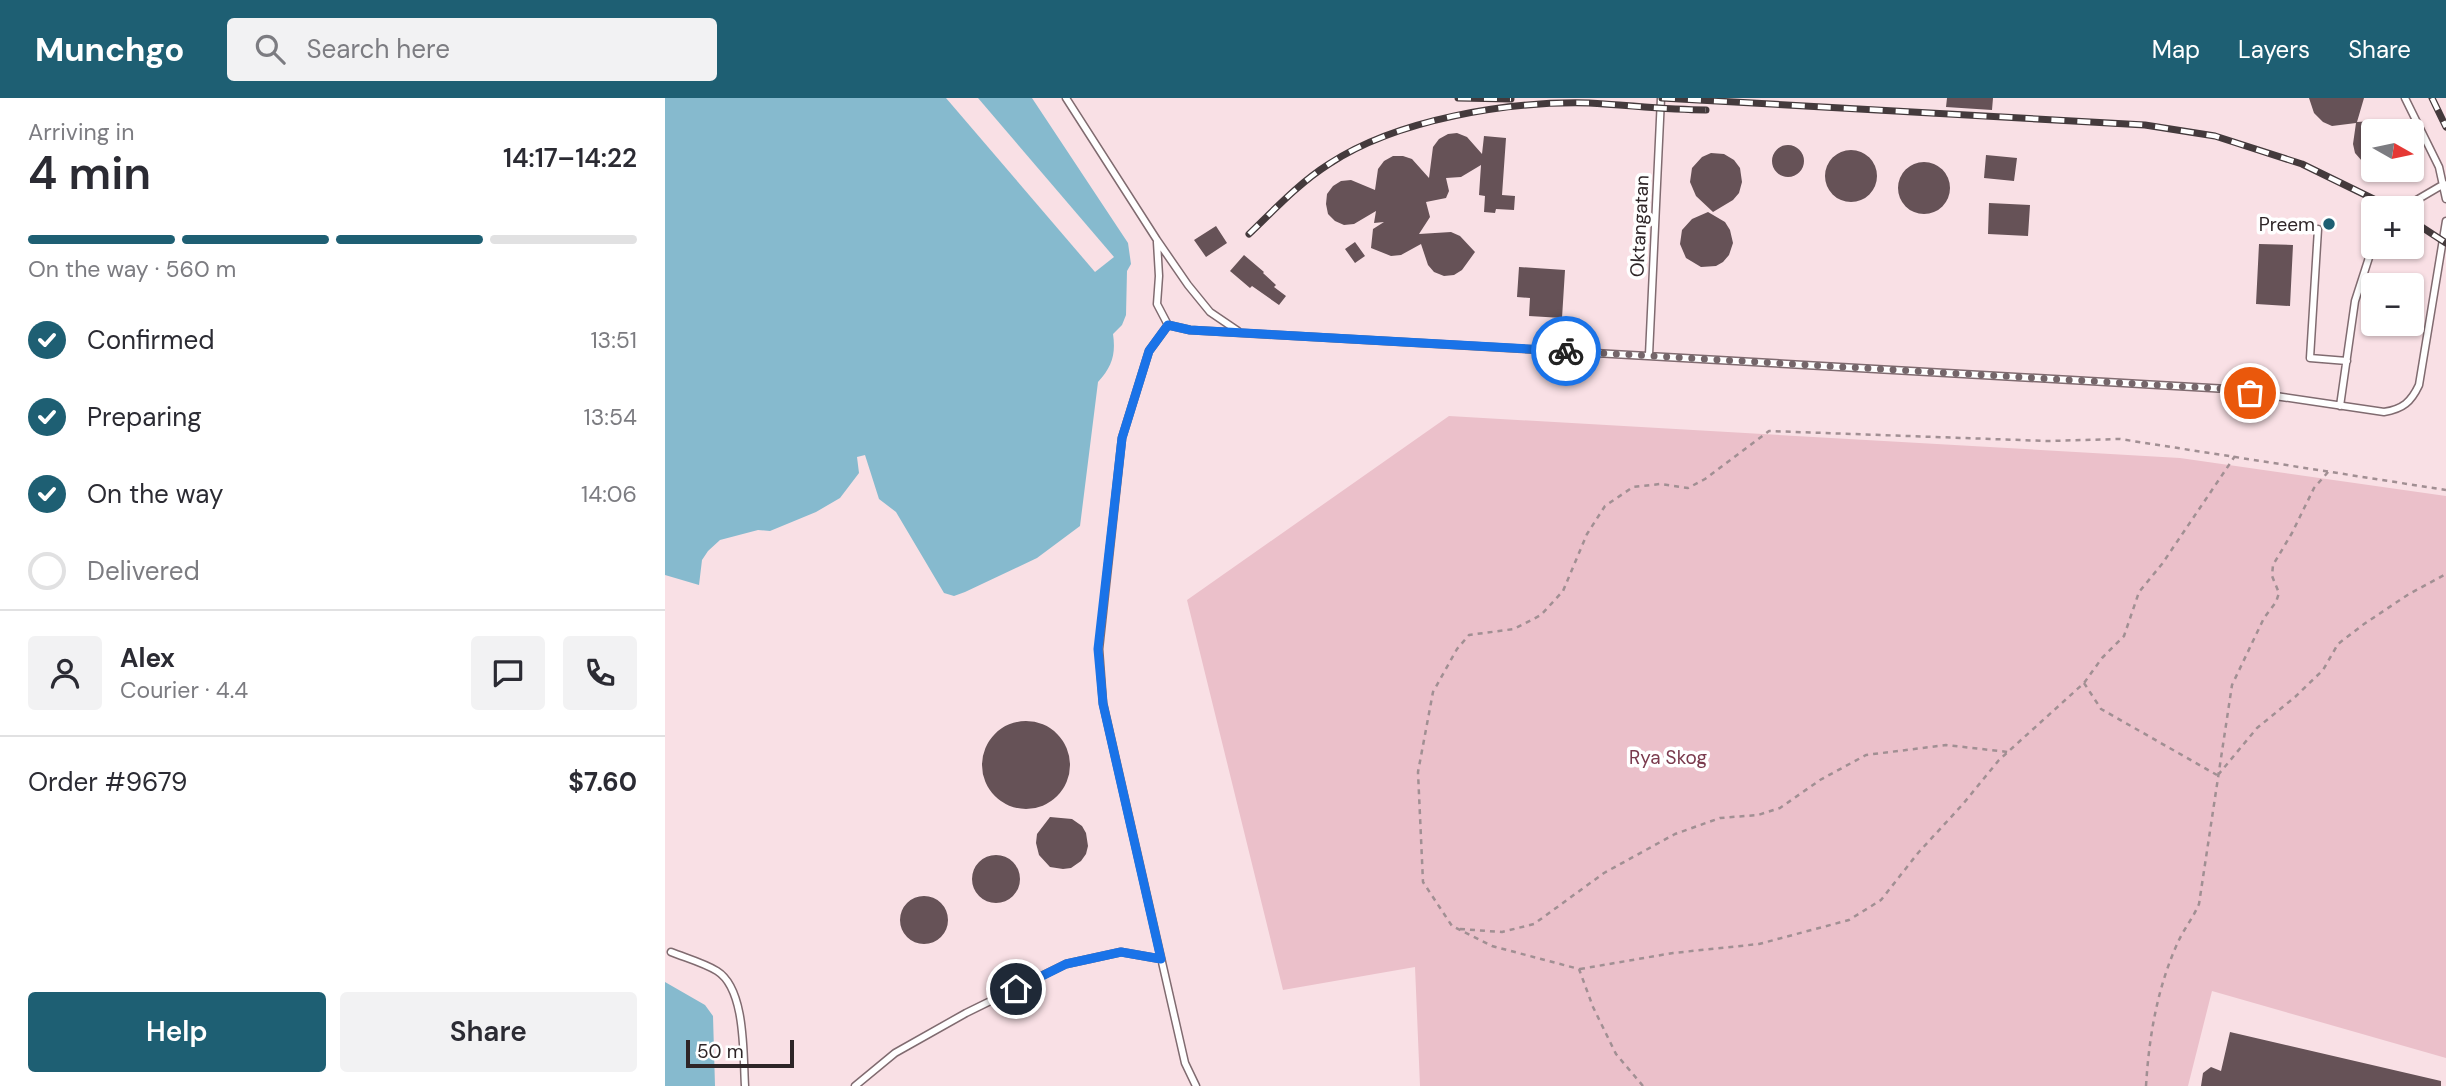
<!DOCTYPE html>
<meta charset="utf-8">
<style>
:root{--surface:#fff;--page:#f2f2f3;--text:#2b2b33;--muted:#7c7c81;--line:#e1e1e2;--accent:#1e5f73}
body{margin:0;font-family:"DM Sans",sans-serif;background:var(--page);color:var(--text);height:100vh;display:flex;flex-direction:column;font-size:26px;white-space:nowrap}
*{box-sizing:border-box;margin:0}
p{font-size:23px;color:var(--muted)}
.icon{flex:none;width:38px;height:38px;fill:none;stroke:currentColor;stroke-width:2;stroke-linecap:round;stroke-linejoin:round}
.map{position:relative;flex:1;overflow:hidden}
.details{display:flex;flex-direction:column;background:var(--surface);width:665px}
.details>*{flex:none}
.needle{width:46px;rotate:99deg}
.controls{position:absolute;left:1696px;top:21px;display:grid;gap:14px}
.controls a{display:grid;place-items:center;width:63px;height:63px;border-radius:7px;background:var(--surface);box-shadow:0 2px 5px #0004;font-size:35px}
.scale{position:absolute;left:21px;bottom:18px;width:108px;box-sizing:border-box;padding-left:7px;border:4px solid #2e2527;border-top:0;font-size:19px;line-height:24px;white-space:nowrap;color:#2e2527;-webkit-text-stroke:5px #fff;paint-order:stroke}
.pin{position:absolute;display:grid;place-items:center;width:60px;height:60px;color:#fff;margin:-30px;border:4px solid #fff;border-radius:50%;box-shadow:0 2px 7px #0007}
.courier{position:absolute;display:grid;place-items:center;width:70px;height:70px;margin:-35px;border:5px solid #1a73e8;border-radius:50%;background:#fff;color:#222;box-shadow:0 2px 9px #0007}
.overview em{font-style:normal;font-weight:600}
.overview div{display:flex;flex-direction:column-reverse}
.overview{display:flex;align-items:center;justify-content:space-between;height:119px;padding:0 28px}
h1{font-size:46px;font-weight:600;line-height:52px}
.bar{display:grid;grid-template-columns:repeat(4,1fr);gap:10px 7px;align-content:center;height:84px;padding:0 28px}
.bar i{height:9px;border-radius:5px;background:var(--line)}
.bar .on{background:var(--accent)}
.bar p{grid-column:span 4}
.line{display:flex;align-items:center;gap:18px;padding:0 28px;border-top:2px solid var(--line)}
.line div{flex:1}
.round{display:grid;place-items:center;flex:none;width:74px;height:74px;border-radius:7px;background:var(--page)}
ol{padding:0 28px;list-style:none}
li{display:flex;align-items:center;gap:21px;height:77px}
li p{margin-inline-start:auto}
li .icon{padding:7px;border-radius:50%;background:var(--accent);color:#fff;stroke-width:4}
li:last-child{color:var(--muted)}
li i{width:38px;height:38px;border:4px solid var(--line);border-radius:50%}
.action{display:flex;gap:14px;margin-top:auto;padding:14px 28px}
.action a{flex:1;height:80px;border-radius:7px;background:var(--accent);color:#fff;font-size:28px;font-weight:600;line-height:80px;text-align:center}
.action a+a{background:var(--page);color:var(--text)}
header{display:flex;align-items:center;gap:42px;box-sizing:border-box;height:98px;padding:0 35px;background:var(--accent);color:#fff}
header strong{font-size:33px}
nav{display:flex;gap:38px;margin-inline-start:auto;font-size:24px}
.search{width:490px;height:63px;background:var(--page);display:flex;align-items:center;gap:18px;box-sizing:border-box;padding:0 24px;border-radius:7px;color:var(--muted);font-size:26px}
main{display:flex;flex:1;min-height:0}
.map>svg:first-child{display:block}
</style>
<header>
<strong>Munchgo</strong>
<div class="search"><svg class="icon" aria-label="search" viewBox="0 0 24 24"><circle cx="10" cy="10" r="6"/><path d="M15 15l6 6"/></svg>Search here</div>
<nav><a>Map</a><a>Layers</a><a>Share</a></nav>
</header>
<main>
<section class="details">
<div class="overview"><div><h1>4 min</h1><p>Arriving in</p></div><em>14:17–14:22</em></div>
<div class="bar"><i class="on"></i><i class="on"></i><i class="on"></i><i></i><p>On the way · 560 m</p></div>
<ol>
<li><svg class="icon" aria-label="check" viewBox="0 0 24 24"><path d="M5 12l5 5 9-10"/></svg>Confirmed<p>13:51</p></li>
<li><svg class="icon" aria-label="check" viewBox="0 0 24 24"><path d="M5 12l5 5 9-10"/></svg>Preparing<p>13:54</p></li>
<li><svg class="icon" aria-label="check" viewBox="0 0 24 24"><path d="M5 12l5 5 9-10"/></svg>On the way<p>14:06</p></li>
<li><i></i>Delivered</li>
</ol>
<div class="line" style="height:126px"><a class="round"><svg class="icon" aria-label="person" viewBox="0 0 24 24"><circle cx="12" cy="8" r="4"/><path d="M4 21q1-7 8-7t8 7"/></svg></a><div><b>Alex</b><p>Courier · 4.4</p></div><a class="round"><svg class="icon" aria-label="chat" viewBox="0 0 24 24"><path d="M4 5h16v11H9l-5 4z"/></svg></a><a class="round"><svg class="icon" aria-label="phone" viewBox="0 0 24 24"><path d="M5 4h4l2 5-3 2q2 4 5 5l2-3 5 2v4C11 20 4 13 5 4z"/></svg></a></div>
<div class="line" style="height:91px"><div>Order #9679</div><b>$7.60</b></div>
<div class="action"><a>Help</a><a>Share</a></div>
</section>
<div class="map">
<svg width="1781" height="988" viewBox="0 0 1781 988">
<rect width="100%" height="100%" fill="#f9e0e5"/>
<path fill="#ebc0ca" d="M784,318l731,42 266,38v562l-234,-67 -24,95h-768l-5,-119 -132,23 -96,-390z"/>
<path fill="#86bace" d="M0,0h367l96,145 3,21 -4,7 -1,44 -4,10 -9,9c3,20 -1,33 -15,48l-18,144 -43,32 -72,34 -11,4 -10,-3 -48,-81 -17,-13 -14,-44 -8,2 2,16 -19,25 -24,14 -46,19 -12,-1 -38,10 -12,11 -6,9 -3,25 -34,-10z
M0,884l40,23 8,11 2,70h-50z"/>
<path fill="#f9e0e5" d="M281,0h32l136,159 -19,15z"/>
<path fill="#665257" d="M1282,0h46l-1,12 -46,-3z
M1644,0h55l-7,24 16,-1v44l-11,-4 -7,-8 -2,-9 3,-21 -24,3 -9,-4 -9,-9z
M792,35l10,4 15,17 2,-18 22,2 -4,57 13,1 -1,14 -18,-1 -1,4 -11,-1 1,-16 -6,-1 2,-30 -20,12 -15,1 3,13 -3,7 -20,4 4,15 -11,17 32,-2 9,4 15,16 -13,18 -8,5 -10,1 -10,-4 -6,-7 -7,-21 -20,11 -10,1 -20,-8 2,-19 11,-7 -10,1 2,-12 -22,13 -10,1 -9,-4 -7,-7 -2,-10 1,-10 6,-8 8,-5 10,-1 24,10 3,-21 6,-8 9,-5h10l9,3 17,19 4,-31 6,-8 9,-5z
M1107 63a16 16 0 1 1 32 0a16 16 0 1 1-32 0Z
M1160 78a26 26 0 1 1 52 0a26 26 0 1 1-52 0Z
M1046,55l13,1 10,6 6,8 2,14 -3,11 -6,7 -20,12 -17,-16 -6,-14 2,-14 10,-11z
M1321,57l31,3 -3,23 -30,-3z
M1233 90a26 26 0 1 1 52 0a26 26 0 1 1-52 0Z
M1324,105l41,2 -2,31 -40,-2z
M1043,114l17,10 5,8 3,13 -4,12 -6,7 -7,4 -15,1 -15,-9 -6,-14 2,-14 10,-11z
M551,128l11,17 -21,14 -12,-17z
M690,144l10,14 -10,7 -10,-14z
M1594,146l34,1 -3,61 -34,-2z
M579,157l20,17 -1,1 13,12 -2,2 12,9 -7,9 -27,-19 -2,2 -20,-17z
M854,169l46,3 -3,48 -33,-2 1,-18 -13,-1z
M317 667a44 44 0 1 1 88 0a44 44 0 1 1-88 0Z
M385,719l22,2 10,7 4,7 2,13 -2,8 -5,7 -10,7 -8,1 -13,-2 -11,-12 -3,-12 1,-9z
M307 781a24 24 0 1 1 48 0a24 24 0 1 1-48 0Z
M235 822a24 24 0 1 1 48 0a24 24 0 1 1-48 0Z
M1565,934l211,49v5h-240l2,-13 8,-6 10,4z"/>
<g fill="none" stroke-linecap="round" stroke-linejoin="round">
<g stroke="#806b70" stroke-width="9">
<path id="lane" d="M401,0l91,142 31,45 22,27 28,19
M1740,0l34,69 7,32
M1738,110l41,-24
M1653,131l-8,129 37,3
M492,144l2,34 -2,28 11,21
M984,257l12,-257
M1675,308l15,-105 18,-56
M6,854c15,6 33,11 46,19 29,18 26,84 28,115
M190,988l40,-33 71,-40 100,-49 55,-12 40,7
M531,988l-11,-23 -82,-360 -4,-54 23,-211 27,-87 19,-26 22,5 1038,59 156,23c19,-3 27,-10 35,-27l27,-164"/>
</g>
<path stroke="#a18f93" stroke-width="2.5" stroke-dasharray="5 5" stroke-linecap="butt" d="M1419,585l17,26 116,66
M1553,677l39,-47 38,-31 28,-27 15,-26 26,-20 45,-30 37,-20
M795,831l42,3 32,-8 70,-51 71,-39 45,-16 38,-3 22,-7 40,-28 46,-25 80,-10 62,7
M915,871l93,-16 86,-9 90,-24 32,-20 37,-47 45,-49 36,-44 85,-77 18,-25 22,-22 15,-44 23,-28 73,-108
M978,988l-27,-32 -23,-47 -14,-38 -87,-23 -40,-20 -29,-44 -5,-110 15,-80 24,-43 12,-14 45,-6 27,-14 22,-24 24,-57 18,-28 28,-19 27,-3 28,4 17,-9 64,-48 278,10 73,-2 326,51
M1481,988c3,-49 11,-98 32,-144 6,-13 15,-24 21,-38l33,-219 32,-67 12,-16 3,-9 -7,-17 1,-11 19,-32 22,-45 15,-17"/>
<use href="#lane" stroke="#fff" stroke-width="6"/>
<g stroke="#443a3c" stroke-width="7">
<path id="rail" d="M793,0l53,1
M997,0l483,27 70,11 87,28 90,44
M1767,0l14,29
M1746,122l35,23
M584,136c26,-25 50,-51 80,-70 68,-45 180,-63 260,-61 39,2 78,7 117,7"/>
</g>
<use href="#rail" stroke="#fff" stroke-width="4.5" stroke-dasharray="13" stroke-linecap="butt"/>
</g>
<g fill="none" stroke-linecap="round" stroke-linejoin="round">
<path stroke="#75666a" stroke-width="7" stroke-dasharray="0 12.6" d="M901,253l662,38 22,4"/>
<path stroke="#1a73e8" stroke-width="9" d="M351,891l50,-25 55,-12 40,7 -58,-255 -5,-55 24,-211 27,-87 19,-26 22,5 376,21"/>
</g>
<circle fill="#1e5f73" stroke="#fff" stroke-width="2.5" cx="1664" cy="126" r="7"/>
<g text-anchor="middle" stroke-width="7" stroke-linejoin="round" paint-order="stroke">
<g font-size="19" fill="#2e2527" stroke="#fff" text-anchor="end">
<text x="1650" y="133">Preem</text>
</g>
<g font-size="19" fill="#2e2527" stroke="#fff">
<text transform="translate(974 128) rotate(-87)" y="7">Oktangatan</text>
</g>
<g font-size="19" fill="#7a3a4d" stroke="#fff">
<text x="1003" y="666">Rya Skog</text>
</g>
</g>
</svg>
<div class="controls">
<a><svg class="needle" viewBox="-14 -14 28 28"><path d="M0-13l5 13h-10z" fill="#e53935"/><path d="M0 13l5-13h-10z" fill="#7c7c81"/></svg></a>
<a>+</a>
<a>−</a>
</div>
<div class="scale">50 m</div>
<div class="pin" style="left:1585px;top:295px;background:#ea580c"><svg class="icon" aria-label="bag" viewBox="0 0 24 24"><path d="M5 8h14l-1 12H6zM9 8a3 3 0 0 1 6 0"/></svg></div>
<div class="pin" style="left:351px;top:891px;background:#1f2937"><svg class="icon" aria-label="home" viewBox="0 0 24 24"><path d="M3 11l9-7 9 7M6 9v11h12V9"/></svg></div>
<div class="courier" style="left:901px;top:253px"><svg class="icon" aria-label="bike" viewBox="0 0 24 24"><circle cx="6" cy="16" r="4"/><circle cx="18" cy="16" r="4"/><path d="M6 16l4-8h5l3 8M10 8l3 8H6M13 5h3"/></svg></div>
</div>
</main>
